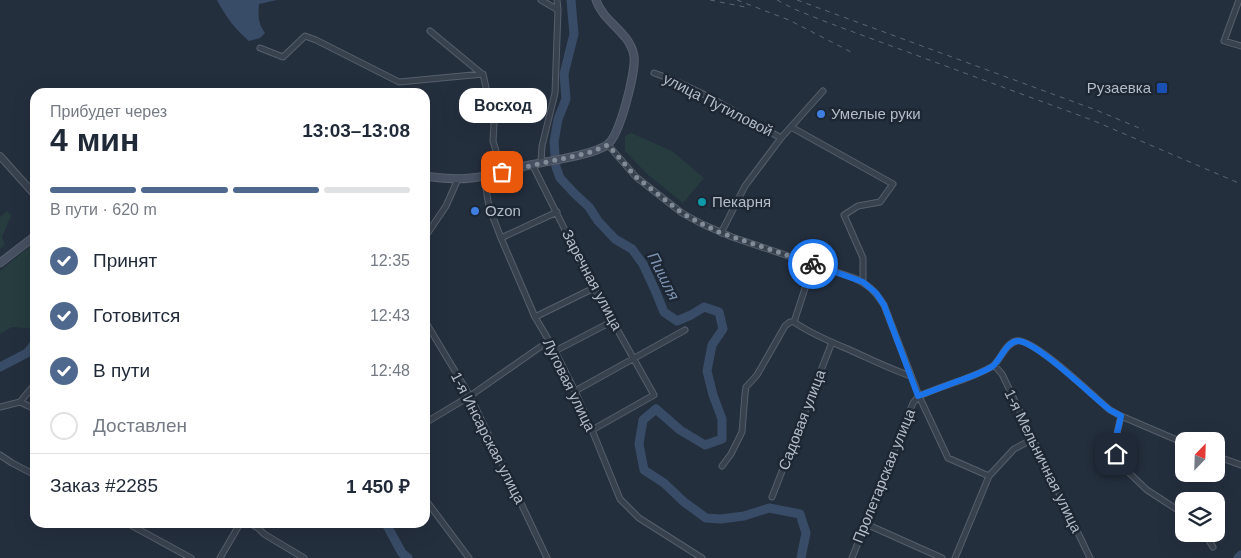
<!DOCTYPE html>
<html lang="ru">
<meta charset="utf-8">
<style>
:root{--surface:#fff;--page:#f2f2f3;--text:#1f2937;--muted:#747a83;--line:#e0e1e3;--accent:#4f688e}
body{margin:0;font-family:Helvetica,sans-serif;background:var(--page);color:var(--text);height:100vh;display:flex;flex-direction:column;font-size:19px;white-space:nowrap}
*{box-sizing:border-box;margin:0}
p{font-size:16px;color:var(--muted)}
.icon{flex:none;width:28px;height:28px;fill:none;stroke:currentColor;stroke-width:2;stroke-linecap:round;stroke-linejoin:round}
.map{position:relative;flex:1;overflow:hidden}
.sheet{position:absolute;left:30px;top:88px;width:400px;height:440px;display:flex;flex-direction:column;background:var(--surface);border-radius:15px;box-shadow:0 5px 20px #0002}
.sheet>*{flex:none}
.needle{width:32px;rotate:23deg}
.tools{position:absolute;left:1175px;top:432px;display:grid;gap:10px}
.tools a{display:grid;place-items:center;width:50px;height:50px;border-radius:10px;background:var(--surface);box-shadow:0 5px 20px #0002;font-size:25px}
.pin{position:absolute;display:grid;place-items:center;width:42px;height:42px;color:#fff;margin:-21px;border-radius:10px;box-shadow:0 2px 8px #0006}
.courier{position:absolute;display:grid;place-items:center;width:50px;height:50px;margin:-25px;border:4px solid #1a73e8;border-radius:50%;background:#fff;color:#222;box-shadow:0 1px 6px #0007}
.bubble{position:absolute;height:35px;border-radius:15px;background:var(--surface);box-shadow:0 5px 20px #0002;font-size:16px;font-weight:700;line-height:35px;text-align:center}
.overview em{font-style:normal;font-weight:700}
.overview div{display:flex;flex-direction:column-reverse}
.overview{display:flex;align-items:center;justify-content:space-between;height:85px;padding:0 20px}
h1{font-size:32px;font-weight:700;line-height:38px}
.bar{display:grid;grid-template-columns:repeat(4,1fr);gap:8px 5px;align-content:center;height:60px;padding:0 20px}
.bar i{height:6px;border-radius:4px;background:var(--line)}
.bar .active{background:var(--accent)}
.bar p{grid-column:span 4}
.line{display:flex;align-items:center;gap:12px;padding:0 20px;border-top:1px solid var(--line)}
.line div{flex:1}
ol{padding:0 20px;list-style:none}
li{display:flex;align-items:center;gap:15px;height:55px}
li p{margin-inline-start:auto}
li .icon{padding:5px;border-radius:50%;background:var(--accent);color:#fff;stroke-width:4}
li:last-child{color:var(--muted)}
li i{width:28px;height:28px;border:2px solid var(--line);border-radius:50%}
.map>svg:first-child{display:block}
</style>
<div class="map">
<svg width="1241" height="558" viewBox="0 0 1241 558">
<rect width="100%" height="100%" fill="#242f3e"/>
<path fill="#263c3f" d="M631,133l41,18 32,27 -21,25 -36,-29 -22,-23v-15z
M7,211l4,5 -9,21 3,8 -5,4v-32z
M35,242v87l-23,-2 -12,7v-63z"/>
<path fill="#394c67" d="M217,0h60l-18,4c-1,13 -1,19 6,29l-5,5 -11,3c-13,-11 -24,-25 -32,-41z"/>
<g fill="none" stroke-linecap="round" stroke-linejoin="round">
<path stroke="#394c67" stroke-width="9" d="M571,0l3,34 -10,40 2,25 -8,20 -4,23 2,25 4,11 15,16 14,13 9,14 17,18 17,10 11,15 12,26 9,22 13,9 14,-6 13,-8 15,5 4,17 -11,16 -5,26 6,24 9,24v20l-17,6 -25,-15 -24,-21 -13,11 -4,24 5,26 20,13 20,19 22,16 15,1 23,-3 25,-8 31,6 6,19 -5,25
M0,367l27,-14 8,-10
M385,522l17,31 6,5
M1238,558l3,-3"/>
<g stroke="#565f6c" stroke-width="7">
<path id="minor" d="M541,0l17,10
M1239,0l-15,41 17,5
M430,31l52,43
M260,48l23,9 22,-21 11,4 83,42 84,-8 11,50 -1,17 9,30
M654,73c45,15 86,42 127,65
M791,127l102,57 -13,18 -22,4 -14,9 19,43v24
M608,145l28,32 46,36 20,11 30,13 122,41c15,7 21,13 30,27l35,91 29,62 41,18
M541,163l1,-17 13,-53 3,-83 -1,-10
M532,164l62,124 60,107 -62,35
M484,176l5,31 12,31 34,79 20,34 20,40 17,39 28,69 19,19 63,40
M721,233l24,-47 36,-48 42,-47
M425,237l21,-31 12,-27
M501,238l56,-26
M535,317l59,-29
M425,321l45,75 77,162
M794,322c17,12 37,20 56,28 20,9 40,19 61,26
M794,322l19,-58
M555,351l58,-30
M994,365l8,9 88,184
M575,391l110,-61
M919,396c14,-6 28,-11 43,-16 10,-4 21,-8 31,-14 8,-7 12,-22 23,-25 17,-4 78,56 94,69l11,6 63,27
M20,402l15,7
M0,407l20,-5 15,-18
M1121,416l-6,26 1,12 7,13 24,23 37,24
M425,423l45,-27 73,-51 7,-1
M0,455l12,8 23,12
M1216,456l25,9
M722,466l9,-12 11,-22 3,-38 1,-7 11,-12 28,-49 5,-4h4
M772,497l60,-155
M425,499l44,59
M125,522l66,36
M248,522l10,6 6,6 40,24
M866,524l76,34
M1205,534l8,13
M220,558l21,-36
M852,558l61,-155 6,-7
M955,558l34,-82 25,-27 19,-10"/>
</g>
<g stroke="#565f6c" stroke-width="8">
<path id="tertiary" d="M0,156l35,39"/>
</g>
<g stroke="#565f6c" stroke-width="9">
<path id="secondary" d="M425,176c15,2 30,4 46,2 20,-2 40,-9 59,-13 22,-5 45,-7 67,-15 3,-2 8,-3 10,-5 13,-9 29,-74 27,-89 -4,-24 -31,-34 -38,-56
M0,263l35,-27"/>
</g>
<use href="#minor" stroke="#38414e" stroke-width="5"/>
<use href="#tertiary" stroke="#38414e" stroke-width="6"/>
<use href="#secondary" stroke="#465061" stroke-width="7"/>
<path stroke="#5a6575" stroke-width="1" stroke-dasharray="5 5" stroke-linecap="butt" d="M710,0l35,7
M737,0l52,20 62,32
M777,0l17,9 35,14 263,97 149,64
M797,0l299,110 48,20"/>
</g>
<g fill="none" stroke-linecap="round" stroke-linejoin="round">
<path stroke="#828b98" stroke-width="5" stroke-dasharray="0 9" d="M502,172l86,-19 20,-8 28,32 46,36 20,11 19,9 92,31"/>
<path stroke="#1a73e8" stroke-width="6" d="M813,264l50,18 13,11 8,12 34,91c14,-5 27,-10 40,-15 12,-4 24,-8 35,-15 8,-7 14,-26 26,-25 19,2 73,55 91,69l11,6 -6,26 1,12"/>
</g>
<rect fill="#1a4fb4" stroke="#1d2633" stroke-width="2" x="1156" y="82" width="12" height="12" rx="2.5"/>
<g fill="#3f7fe0" stroke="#1d2633" stroke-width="2">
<circle cx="821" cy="114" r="5"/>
<circle cx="475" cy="211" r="5"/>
</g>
<circle fill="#0f9aa8" stroke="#1d2633" stroke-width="2" cx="702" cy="202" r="5"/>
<g text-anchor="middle" stroke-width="5" stroke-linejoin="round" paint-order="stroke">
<g font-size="15" fill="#b4bcc9" stroke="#1d2633" text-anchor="start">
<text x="1151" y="93" text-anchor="end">Рузаевка</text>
<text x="831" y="119">Умелые руки</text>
<text x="712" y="207">Пекарня</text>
<text x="485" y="216">Ozon</text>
</g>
<g font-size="15" fill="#b4bcc9" stroke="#1d2633">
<text transform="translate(718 105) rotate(27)" y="5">улица Путиловой</text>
<text transform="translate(592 280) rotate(62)" y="5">Заречная улица</text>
<text transform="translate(569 385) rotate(64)" y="5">Луговая улица</text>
<text transform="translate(802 420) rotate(-69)" y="5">Садовая улица</text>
<text transform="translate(488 438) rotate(63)" y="5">1-я Инсарская улица</text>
<text transform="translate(1043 461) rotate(64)" y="5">1-я Мельничная улица</text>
<text transform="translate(884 476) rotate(-68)" y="5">Пролетарская улица</text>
</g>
<g font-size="16" font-style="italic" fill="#7c92b1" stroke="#1d2633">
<text transform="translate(664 276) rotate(63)" y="6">Пишля</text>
</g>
</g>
</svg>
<div class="tools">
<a><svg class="needle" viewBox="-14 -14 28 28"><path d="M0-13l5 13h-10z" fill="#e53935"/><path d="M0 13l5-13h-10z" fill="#747a83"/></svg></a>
<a><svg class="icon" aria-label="layers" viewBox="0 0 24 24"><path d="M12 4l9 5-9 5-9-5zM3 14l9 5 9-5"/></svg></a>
</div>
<div class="pin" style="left:502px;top:172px;background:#ea580c"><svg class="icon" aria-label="bag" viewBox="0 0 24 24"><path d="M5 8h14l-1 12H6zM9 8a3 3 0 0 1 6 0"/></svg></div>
<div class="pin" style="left:1116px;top:454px;background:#1f2937"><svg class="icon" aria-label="home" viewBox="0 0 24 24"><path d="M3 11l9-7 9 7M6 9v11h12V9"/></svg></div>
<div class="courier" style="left:813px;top:264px"><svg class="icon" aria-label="bike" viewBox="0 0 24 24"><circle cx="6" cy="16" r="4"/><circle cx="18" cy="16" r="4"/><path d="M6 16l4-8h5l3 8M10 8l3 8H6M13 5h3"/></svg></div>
<div class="bubble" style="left:459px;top:88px;width:88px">Восход</div>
<section class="sheet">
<div class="overview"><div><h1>4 мин</h1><p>Прибудет через</p></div><em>13:03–13:08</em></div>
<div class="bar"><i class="active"></i><i class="active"></i><i class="active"></i><i></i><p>В пути · 620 m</p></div>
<ol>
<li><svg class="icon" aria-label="check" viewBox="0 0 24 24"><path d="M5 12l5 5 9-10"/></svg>Принят<p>12:35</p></li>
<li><svg class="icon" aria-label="check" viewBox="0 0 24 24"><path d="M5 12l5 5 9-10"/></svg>Готовится<p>12:43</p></li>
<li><svg class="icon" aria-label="check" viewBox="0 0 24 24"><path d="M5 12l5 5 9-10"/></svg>В пути<p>12:48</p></li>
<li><i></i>Доставлен</li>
</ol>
<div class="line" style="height:65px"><div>Заказ #2285</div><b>1 450 ₽</b></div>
</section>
</div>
